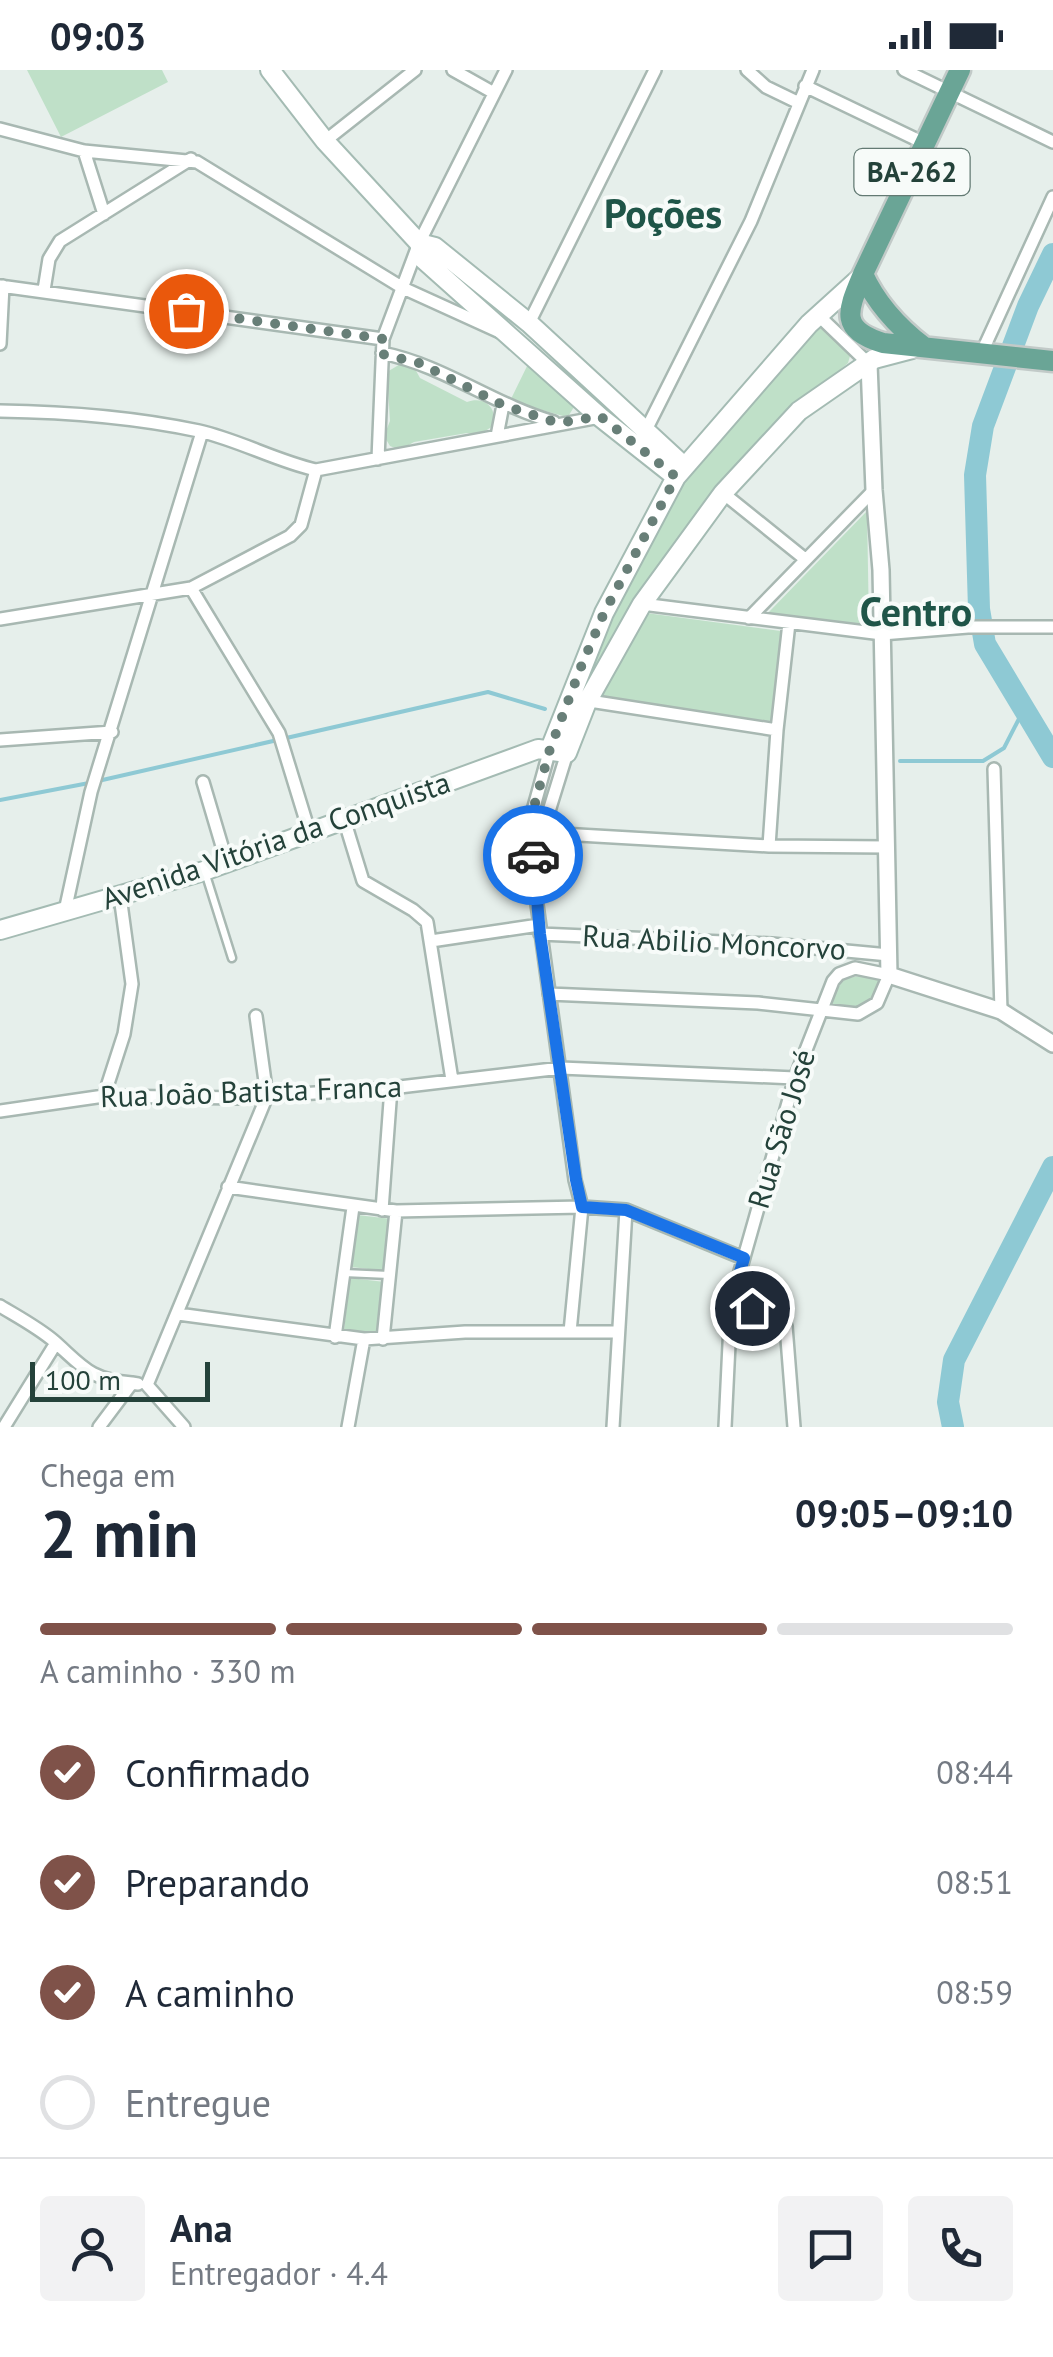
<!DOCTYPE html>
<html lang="pt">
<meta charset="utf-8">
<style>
:root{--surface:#fff;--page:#f2f2f3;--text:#1f2937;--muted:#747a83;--line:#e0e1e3;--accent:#7f5249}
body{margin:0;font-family:"PT Sans",sans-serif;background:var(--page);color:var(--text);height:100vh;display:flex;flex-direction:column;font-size:38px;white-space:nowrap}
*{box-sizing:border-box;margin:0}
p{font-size:32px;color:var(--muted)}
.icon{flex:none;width:55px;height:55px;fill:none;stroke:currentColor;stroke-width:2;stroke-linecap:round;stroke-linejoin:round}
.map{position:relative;height:1357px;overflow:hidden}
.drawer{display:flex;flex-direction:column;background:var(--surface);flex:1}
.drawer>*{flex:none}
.scale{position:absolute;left:30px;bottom:25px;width:180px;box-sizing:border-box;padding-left:10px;border:5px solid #24423a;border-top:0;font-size:28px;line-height:35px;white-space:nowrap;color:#24423a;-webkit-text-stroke:8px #f7fbf9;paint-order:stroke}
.pin{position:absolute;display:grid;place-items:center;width:85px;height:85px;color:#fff;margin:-42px;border:5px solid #fff;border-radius:50%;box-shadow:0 2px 10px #0007}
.courier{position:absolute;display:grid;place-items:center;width:100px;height:100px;margin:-50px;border:8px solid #1a73e8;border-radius:50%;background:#fff;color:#222;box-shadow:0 2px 12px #0007}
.head em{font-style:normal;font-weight:700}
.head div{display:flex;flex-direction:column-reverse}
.head{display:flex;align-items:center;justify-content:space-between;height:170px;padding:0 40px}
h1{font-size:65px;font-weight:700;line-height:75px}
.bar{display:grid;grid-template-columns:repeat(4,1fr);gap:15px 10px;align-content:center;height:120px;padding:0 40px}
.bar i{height:12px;border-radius:8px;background:var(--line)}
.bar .selected{background:var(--accent)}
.bar p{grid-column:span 4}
.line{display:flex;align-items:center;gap:25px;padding:0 40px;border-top:2px solid var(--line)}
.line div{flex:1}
.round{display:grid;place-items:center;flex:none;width:105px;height:105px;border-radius:10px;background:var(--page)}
ol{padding:0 40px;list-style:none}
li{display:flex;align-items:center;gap:30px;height:110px}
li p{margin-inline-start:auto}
li .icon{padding:10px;border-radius:50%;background:var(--accent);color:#fff;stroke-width:4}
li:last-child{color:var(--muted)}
li i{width:55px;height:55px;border:5px solid var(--line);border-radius:50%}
.status{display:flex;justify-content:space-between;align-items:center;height:70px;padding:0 50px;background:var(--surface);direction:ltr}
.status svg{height:28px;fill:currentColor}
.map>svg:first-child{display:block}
</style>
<div class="status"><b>09:03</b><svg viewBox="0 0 49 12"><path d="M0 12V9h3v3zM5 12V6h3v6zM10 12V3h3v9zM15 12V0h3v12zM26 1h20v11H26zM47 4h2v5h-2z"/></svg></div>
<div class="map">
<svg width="1053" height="1357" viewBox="0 0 1053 1357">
<rect width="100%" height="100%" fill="#e6efeb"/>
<path fill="#bfe0c8" d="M27,0h135l6,12 -107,55z
M822,258l28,28 -2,7 -89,76 -42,51 -132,202 -6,-2 -1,-5 102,-197 136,-159z
M530,290l42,40 2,7 -5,8 -6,1 -53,-15z
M402,293l12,4 6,11 47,24c17,-6 31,5 26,24l-14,9 -12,-2 -53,9 -14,8 -10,-4 -6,-10 6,-15 -3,-49z
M867,441l2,116 -102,-13z
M646,543l135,18 -10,91 -172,-25z
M864,905l17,4c-9,28 -25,31 -52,27l14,-27z
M357,1145l35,4 -6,52 -35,-4z
M350,1208l35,4 -6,52 -35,-4z"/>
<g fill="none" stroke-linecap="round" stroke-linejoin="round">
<path stroke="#8ec9d4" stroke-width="4" d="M900,691h83l21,-13 19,-37
M98,711l390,-89 57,17
M0,730l89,-17"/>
<path stroke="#8ec9d4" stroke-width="22" d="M1053,184l-25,52 -45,120 -8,49 4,134 6,35 68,113
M953,1357l-5,-25 6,-42 99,-193"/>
<g stroke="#a8b8b2" stroke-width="11">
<path id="service" d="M205,802l27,86
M344,1203l45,2"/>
</g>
<g stroke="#a8b8b2" stroke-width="16">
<path id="minor" d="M453,0l41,23
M747,0l19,17 31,15
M904,0l149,72
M805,16l121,58
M0,59l84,22 113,11 206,126 99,45
M325,71l90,-71
M84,81l20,63
M0,216l383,53
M44,220l5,-31 11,-18 131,-82
M818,245l51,49
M529,253l126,-253
M0,274l3,-58
M982,282l71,-155
M382,283c61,12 112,52 172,69
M0,341c67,1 133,6 199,20 40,9 77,30 117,39l284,-53
M647,358l104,-207 62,-151
M497,366l6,-31
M378,389l5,-120 36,-96 87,-173
M723,423l82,66
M191,518l88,145 30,98
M642,534l240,30 86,-7h85
M749,548l125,-128
M0,549l191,-31 99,-52 11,-11 15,-55
M583,630l194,30 12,-107
M0,670l112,-8
M550,679l-23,83 48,348 7,27 -12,125
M994,699l7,242
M203,712l24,81
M344,749l19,62 50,29 14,12 25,158
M527,762l242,14 118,1
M541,767l26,-84
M769,776l8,-116
M65,841l26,-119 111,-360
M540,864l232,10 117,11
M431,871l108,-16
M549,924l209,9 100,11 19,-11 12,-28 -34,-7 -16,6 -6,7 -38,97 -64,225 -6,124
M104,1026l20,-62 8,-50 -12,-88
M0,1041l104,-15 136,2 151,-10 170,-20 234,10
M228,1117l168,24 186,-4 44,3 117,48
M382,1140l9,-122
M731,1233l42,11 13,12 8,101
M0,1236c18,11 39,22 55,36 28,25 35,38 77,41
M178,1244l186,25 101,-7h153
M335,1267l18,-130
M383,1269l13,-128
M4,1357l52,-84
M99,1357l33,-44 6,1
M184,1357l-37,-42 120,-289 -11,-80
M348,1357l16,-88
M613,1357l13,-217"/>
</g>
<g stroke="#a8b8b2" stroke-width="20">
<path id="tertiary" d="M869,294l5,126 7,80 8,405 112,36 52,33"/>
</g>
<g stroke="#a4bbb3" stroke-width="22">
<path id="secondary" d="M270,0l55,71 94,102 4,16 177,158 76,60
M419,173l16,4 94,76 155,143
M550,679l54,-136 72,-136 133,-153 53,-48
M0,860l204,-59 334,-122 29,4 20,-51 55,-98 81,-111 76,-82 75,-52 38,-10"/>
</g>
<g stroke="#c2cac8" stroke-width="25">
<path id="primary" d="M960,0l-97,204c-15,36 -25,55 20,69l170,18
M863,204c14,31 35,53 61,73"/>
</g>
<use href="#service" stroke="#fff" stroke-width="6"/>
<use href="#minor" stroke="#fff" stroke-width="11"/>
<use href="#tertiary" stroke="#fff" stroke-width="15"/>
<use href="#secondary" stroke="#fff" stroke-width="18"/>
<use href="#primary" stroke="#6aa596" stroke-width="20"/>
</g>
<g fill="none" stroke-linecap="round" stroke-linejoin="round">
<path stroke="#687f78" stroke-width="10" stroke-dasharray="0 18" d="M186,241l197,28 -1,15 37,9 84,42 45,15 12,3 40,-7 76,61 -72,136 -23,54 -31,82 -23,83 6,23"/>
<path stroke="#1a73e8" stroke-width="12" d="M533,785l7,79 36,246 6,27 44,3 118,48 -13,45 21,5"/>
</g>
<g text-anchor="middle" stroke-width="8" stroke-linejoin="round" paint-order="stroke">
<rect fill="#f7fbf9" stroke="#637a73" stroke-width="2.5" x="854.5" y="79" width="115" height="46" rx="8"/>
<g font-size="28" font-weight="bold" fill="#24423a">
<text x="912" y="112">BA-262</text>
</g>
<g font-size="30" fill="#24423a" stroke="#f7fbf9">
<text transform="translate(276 771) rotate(-19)" y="10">Avenida Vitória da Conquista</text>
<text transform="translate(714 873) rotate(3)" y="10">Rua Abilio Moncorvo</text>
<text transform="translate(251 1022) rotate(-2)" y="10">Rua João Batista Franca</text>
<text transform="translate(782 1059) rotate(-73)" y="10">Rua São José</text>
</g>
<g font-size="40" font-weight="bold" fill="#1f5548" stroke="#f7fbf9">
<text x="663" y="158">Poções</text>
<text x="916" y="556">Centro</text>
</g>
</g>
</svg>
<div class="scale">100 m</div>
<div class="pin" style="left:186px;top:241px;background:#ea580c"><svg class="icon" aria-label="bag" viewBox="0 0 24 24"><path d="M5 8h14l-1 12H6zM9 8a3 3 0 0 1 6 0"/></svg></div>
<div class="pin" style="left:752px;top:1238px;background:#1f2937"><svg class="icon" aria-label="home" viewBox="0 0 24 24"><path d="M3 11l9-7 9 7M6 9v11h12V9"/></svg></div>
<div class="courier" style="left:533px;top:785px"><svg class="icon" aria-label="car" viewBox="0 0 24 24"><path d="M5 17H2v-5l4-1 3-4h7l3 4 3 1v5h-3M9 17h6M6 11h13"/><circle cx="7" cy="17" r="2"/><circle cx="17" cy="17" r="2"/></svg></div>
</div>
<section class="drawer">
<div class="head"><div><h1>2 min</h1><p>Chega em</p></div><em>09:05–09:10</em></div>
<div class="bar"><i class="selected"></i><i class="selected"></i><i class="selected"></i><i></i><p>A caminho · 330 m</p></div>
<ol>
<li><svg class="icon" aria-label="check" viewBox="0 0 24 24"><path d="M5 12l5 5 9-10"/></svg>Confirmado<p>08:44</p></li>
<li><svg class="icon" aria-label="check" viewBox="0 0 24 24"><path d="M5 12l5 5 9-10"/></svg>Preparando<p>08:51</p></li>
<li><svg class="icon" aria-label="check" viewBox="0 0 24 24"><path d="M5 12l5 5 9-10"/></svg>A caminho<p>08:59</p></li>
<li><i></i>Entregue</li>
</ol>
<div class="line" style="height:180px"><a class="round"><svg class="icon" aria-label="person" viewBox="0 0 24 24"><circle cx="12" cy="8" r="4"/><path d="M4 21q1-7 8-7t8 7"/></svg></a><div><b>Ana</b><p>Entregador · 4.4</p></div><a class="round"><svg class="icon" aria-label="chat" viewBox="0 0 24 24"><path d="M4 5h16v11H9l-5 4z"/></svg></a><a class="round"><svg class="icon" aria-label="phone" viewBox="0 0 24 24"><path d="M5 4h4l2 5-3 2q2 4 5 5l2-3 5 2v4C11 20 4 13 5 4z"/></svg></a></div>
</section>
